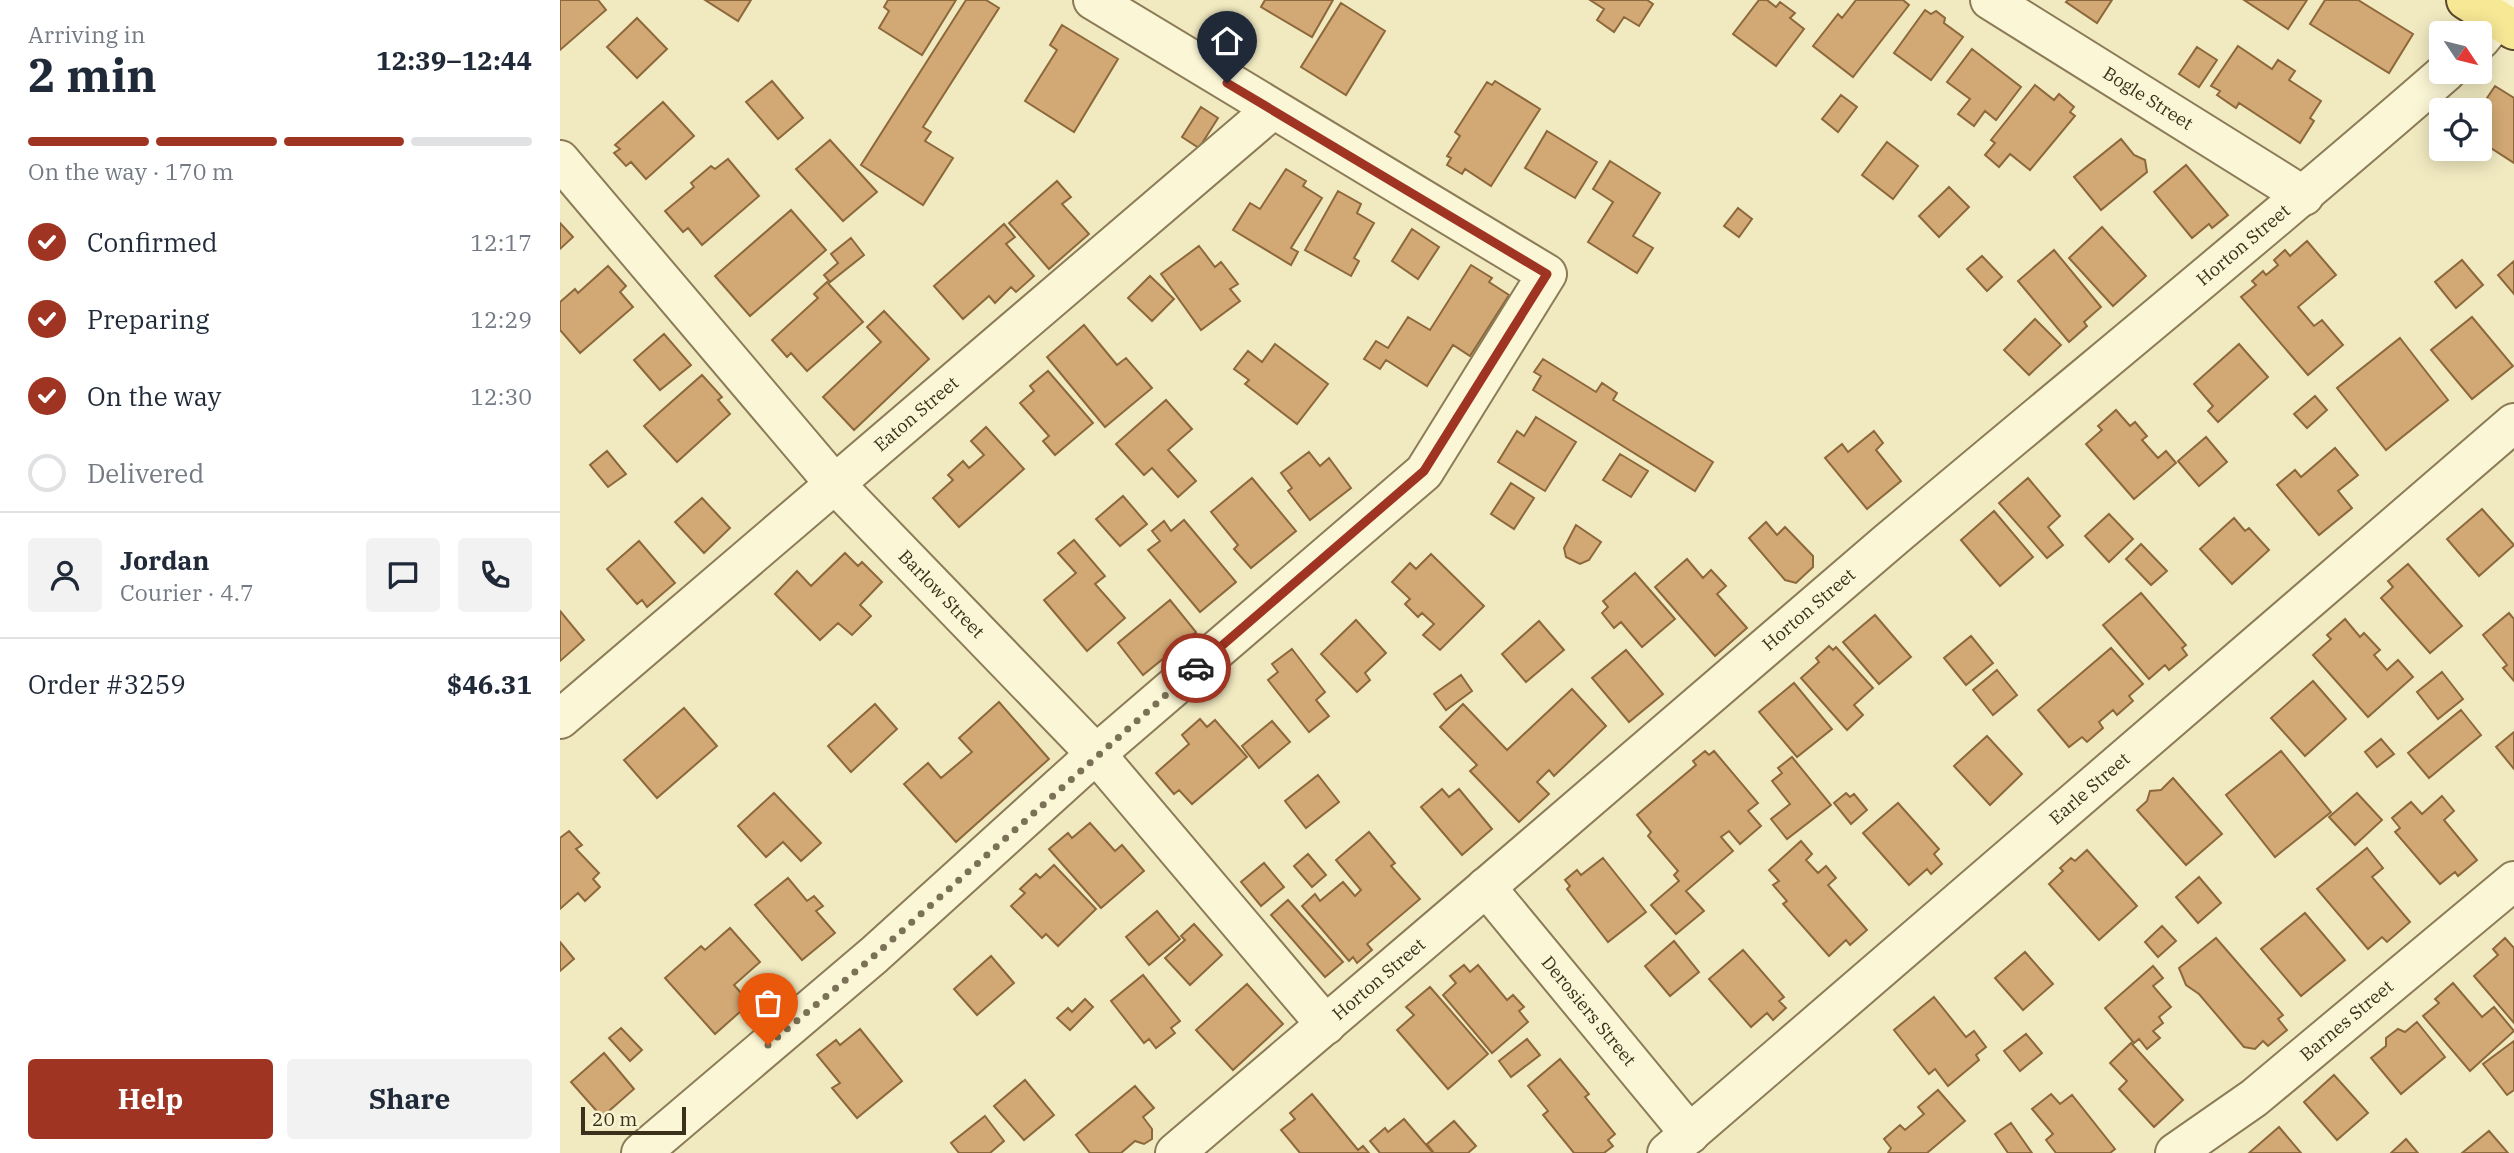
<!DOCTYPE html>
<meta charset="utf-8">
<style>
:root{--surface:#fff;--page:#f2f2f3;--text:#1f2937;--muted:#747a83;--line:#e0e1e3;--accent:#9f3422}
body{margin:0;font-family:"IBM Plex Serif",serif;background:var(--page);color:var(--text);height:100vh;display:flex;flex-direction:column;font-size:26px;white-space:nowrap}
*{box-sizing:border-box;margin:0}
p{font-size:23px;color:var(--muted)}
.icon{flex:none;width:38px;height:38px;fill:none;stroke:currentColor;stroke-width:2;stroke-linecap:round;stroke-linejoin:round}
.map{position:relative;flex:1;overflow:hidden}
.details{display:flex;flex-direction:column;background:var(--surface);width:560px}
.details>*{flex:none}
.needle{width:46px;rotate:125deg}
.buttons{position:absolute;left:1869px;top:21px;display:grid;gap:14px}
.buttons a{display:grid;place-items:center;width:63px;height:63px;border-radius:7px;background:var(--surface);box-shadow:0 4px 18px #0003;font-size:35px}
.scale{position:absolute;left:21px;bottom:18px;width:105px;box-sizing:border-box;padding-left:7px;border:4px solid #3b301c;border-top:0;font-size:19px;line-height:24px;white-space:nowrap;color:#3b301c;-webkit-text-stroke:5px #f8f3d1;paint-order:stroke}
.pin{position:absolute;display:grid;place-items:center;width:60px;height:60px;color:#fff;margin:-72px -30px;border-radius:50% 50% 50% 0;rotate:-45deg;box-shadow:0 0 7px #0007}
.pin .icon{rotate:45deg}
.courier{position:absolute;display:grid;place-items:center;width:70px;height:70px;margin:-35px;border:5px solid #9f3422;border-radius:50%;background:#fff;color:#222;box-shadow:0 2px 9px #0007}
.head em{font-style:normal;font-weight:700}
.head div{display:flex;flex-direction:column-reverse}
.head{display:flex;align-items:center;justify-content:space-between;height:119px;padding:0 28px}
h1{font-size:46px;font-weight:700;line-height:52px}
.bar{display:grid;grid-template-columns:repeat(4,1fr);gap:10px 7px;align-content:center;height:84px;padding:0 28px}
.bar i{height:9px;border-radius:5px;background:var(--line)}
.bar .selected{background:var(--accent)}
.bar p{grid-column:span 4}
.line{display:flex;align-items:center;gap:18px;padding:0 28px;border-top:2px solid var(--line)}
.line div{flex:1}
.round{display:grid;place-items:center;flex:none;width:74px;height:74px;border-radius:7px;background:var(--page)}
ol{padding:0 28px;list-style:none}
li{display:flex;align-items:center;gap:21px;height:77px}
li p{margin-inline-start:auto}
li .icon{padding:7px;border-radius:50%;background:var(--accent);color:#fff;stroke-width:4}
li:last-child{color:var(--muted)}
li i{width:38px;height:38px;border:4px solid var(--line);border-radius:50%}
.primary-button{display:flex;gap:14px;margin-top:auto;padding:14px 28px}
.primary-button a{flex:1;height:80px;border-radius:7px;background:var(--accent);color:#fff;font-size:28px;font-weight:700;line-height:80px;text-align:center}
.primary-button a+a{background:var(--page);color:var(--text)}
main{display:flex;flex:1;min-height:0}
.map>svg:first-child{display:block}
</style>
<main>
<section class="details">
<div class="head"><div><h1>2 min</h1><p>Arriving in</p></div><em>12:39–12:44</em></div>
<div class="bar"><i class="selected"></i><i class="selected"></i><i class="selected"></i><i></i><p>On the way · 170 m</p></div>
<ol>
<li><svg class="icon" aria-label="check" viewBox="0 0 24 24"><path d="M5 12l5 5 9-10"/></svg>Confirmed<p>12:17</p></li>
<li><svg class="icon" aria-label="check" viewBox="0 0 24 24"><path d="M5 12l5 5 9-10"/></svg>Preparing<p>12:29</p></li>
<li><svg class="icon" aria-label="check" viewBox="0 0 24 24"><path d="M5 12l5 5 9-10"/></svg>On the way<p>12:30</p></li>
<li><i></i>Delivered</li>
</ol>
<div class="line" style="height:126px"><a class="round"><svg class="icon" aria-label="person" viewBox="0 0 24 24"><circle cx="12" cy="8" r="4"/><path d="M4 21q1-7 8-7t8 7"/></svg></a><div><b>Jordan</b><p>Courier · 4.7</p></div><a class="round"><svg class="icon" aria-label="chat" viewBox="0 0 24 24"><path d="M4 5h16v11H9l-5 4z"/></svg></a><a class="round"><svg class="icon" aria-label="phone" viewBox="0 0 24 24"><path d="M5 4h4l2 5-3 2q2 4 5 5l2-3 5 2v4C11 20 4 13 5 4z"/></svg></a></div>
<div class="line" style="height:91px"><div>Order #3259</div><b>$46.31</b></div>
<div class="primary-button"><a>Help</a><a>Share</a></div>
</section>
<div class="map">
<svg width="1954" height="1153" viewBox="0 0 1954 1153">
<rect width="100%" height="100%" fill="#f1eac1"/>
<path fill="#d2a974" stroke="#8d683b" stroke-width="2" d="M0,0h38l8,10 -46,40z
M145,0h46l-13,21z
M328,0h68l-34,55 -43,-27 10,-17 -5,-4z
M406,0h20l13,8 -76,119 8,5 -6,9 28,17 -30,47 -62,-40z
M705,0h68l-21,37 -51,-30z
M1030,0h57l6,4 -14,22 -15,-9 -10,15 -17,-12 7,-11z
M1199,0h8l9,7 4,-5 15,11 -5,5 14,11 -28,37 -43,-32z
M1296,0h47l6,5 -56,72 -40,-31 25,-32 4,4z
M1508,0h44l-15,23 -31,-21z
M1684,0h63l-19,29z
M1765,0h33l55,34 -24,39 -79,-49z
M781,3l44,28 -39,64 -45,-28z
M1365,10l6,4 5,-3 9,7 -1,5 19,14 -32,43 -37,-27z
M77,18l30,31 -30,29 -30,-31z
M502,25l56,34 -44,73 -49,-31 32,-51 -7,-5z
M1678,46l34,23 6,-9 17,11 -6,9 32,21 -11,17 4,3 -14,22 -61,-40 -3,5 -19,-13 3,-4 -9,-5z
M1637,47l20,13 -18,27 -20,-13z
M1412,49l49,38 -25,33 -11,-9 -11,15 -16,-12 12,-15 -23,-17z
M212,81l31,37 -25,21 -32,-37z
M935,81l45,28 -49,77 -26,-17 -3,5 -15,-9 4,-7 -4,-2 13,-20 -5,-4 32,-50 5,3z
M1475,85l19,15 5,-6 15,13 -4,5 5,4 -45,54 -20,-16 -11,13 -14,-12 10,-12 -4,-3z
M1935,86l19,12v65l-34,-22 -1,-31z
M1281,95l16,12 -19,25 -16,-13z
M103,102l31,34 -48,43 -15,-17 -5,4 -12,-13 6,-4 -5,-4z
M641,107l17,11 -19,30 -17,-11z
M987,131l50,31 -22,36 -50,-30z
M1561,139l13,16 11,5 2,12 -46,38 -27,-33z
M270,140l47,52 -34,29 -47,-52z
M1327,142l31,24 -25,33 -31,-24z
M168,159l31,37 -57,49 -14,-17 -5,4 -18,-21 29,-24 -3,-4 20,-17 4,3z
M1050,161l50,32 -27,43 20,12 -16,25 -49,-31 25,-40 -20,-13z
M1626,165l42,50 -16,13 -3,-4 -17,14 -38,-46z
M726,169l20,12 -3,5 19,12 -31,50 7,4 -7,13 -58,-35 17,-27 10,6z
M497,181l14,16 -9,7 27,30 -40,35 -40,-46z
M1389,187l20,20 -30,30 -20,-21z
M778,191l23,13 -4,9 17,10 -20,35 5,3 -8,15 -46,-26z
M1178,208l14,11 -13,18 -15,-11z
M231,210l35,40 -76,66 -35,-40z
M0,223l13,14 -13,12z
M444,224l11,13 -9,7 28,32 -18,16 -5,-5 -16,16 -6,-7 -26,23 -29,-33z
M1542,227l44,49 -33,30 -44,-48z
M852,229l27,18 -21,32 -26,-18z
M291,238l13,17 -34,27 -6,-7 14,-12 -7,-9z
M1747,241l29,34 -38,32 16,19 8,-6 21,25 -35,30 -67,-78 15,-12 -4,-4 11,-10 3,4 12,-10 -4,-5 11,-10 5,6z
M639,246l16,21 6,-5 17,22 -8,5 10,12 -39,29 -40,-56z
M1494,250l47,57 -17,15 3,4 -18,16 -51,-61z
M1422,256l20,21 -15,14 -20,-22z
M1902,260l21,25 -27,23 -21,-26z
M1954,261v33l-16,-19z
M911,265l21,13 -3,4 20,13 -39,61 -17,-11 -26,41 -41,-26 -6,9 -16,-10 12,-18 12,7 20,-31 22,13z
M48,266l18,20 -6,6 13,15 -53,46 -20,-23v-28l15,-13 3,4z
M590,276l24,23 -22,22 -24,-23z
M267,282l36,40 -56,49 -16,-18 -4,4 -15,-17 46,-42 -4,-4z
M324,311l45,48 -75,71 -31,-33 58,-55 -14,-15z
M1912,317l41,49 -41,33 -41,-49z
M1475,319l26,26 -32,30 -25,-25z
M524,325l33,40 9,-7 26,30 -47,39 -58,-70z
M104,334l27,31 -31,25 -26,-30z
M1840,338l48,62 -62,50 -49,-62z
M715,344l53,40 -31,40 -52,-40 4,-4 -15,-11 14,-18 14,11z
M1679,344l29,33 -50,45 -10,-11 5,-5 -19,-22z
M983,359l53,33 6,-9 15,10 -4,7 100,62 -18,29 -162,-101 8,-14 -7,-4z
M488,371l45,52 -38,32 -12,-14 6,-5 -29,-33 14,-12 -4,-5z
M142,375l20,22 -4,3 12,14 -53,48 -33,-36z
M1755,396l12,14 -20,18 -13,-14z
M606,400l26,29 -24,21 28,31 -18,16 -26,-29 -8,7 -28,-31z
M1556,410l14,16 5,-4 12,14 -5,4 16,18 8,-7 10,12 -42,36 -48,-55 16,-14 -4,-4z
M976,417l40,25 -31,49 -47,-29 19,-31 7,5z
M426,427l38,42 -65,58 -26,-29 20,-18 -5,-5 15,-14 6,7 15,-13 -13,-14z
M1314,431l9,12 -7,7 25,31 -34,28 -42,-51 17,-14 6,8z
M1646,437l21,25 -28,24 -21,-25z
M1775,448l23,27 -20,16 14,17 -33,27 -42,-50 18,-15 6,7z
M47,451l19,23 -18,13 -18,-22z
M749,452l11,14 9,-8 22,30 -41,32 -22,-29 4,-3 -11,-15z
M1060,454l28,17 -17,26 -28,-17z
M692,478l44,53 -45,37 -17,-19 4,-4 -27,-33z
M1468,478l32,38 -12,11 15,18 -16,13 -48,-55z
M951,483l23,15 -20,31 -23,-15z
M563,496l24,28 -27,22 -24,-27z
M142,498l28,30 -26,25 -29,-31z
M1922,509l32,36 -35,31 -32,-37z
M1434,511l39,46 -33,29 -39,-46z
M1549,514l24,25 -24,23 -24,-26z
M1674,518l11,13 4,-3 20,22 -37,34 -32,-35z
M624,520l52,62 -36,30 -52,-62 12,-9 -8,-10 12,-10 7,10z
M1206,522l11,13 8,-8 28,29v11l-17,16 -11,-3 -36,-42z
M1016,525l25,17 -12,18 -9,4 -14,-7 -2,-9z
M514,540l31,36 -10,8 30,34 -38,33 -43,-51 32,-27 -18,-20z
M79,541l36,42 -28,24 -5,-7 -5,4 -30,-35z
M1581,544l26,27 -16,14 -25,-26z
M285,553l13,13 4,-4 20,20 -22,23 11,11 -19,19 -14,-12 -18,17 -45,-46 22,-23 14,15z
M871,554l53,52 -44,44 -17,-15 11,-11 -12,-11 -4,4 -13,-13 5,-5 -18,-17 18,-19 6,6z
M1127,559l16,19 8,-8 15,16 -9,8 30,34 -32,28 -60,-69z
M1848,564l54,62 -32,27 -49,-55 12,-11 -5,-6z
M1075,573l40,46 -33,28 -21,-25 -7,6 -12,-15 6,-6 -5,-6z
M1581,593l45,52 -4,3 5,7 -18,15 -4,-5 -16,14 -46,-54z
M610,600l26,32 -53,43 -25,-32z
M0,611l24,29 -24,21z
M1949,613l5,6v62l-11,-13 4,-3 -24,-30z
M1315,615l36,42 -32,27 -36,-42z
M1785,619l15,18 4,-4 16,17 -6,5 13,15 11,-10 15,17 -45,40 -55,-62 18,-16 -4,-4z
M796,620l30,33 -21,20 5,7 -13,12 -36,-38z
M979,621l25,29 -38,32 -24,-28z
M1411,636l22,27 -27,22 -22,-27z
M1269,646l4,4 3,-3 37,41 -19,17 9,10 -16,15 -46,-52 18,-16 -3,-4z
M1551,648l32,36 -14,12 4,5 -16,14 -4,-5 -14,12 4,6 -16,14 -5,-5 -13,10 -31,-37z
M732,649l33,43 -9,8 13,16 -20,16 -41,-52 10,-8 -6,-8z
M1066,650l37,44 -34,28 -37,-44z
M1437,670l20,25 -24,20 -20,-25z
M1882,672l21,27 -25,20 -21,-27z
M901,675l11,16 -26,19 -12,-16z
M1753,681l33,38 -41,37 -34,-38z
M1234,683l38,46 -35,28 -38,-45z
M1012,689l34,37 -52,50 -5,-6 -12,12 12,12 -30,28 -49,-51 7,-6 -37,-38 23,-23 44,46z
M439,702l50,57 -93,83 -52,-58 24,-21 13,15 31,-26 -13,-14z
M315,704l22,25 -46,43 -23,-26z
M124,708l33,38 -60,52 -33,-38z
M1901,710l20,25 -52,43 -21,-25z
M640,719l7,8 8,-7 32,37 -55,47 -13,-14 -5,4 -18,-21 33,-29 -7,-9z
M712,721l18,21 -31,26 -17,-22z
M1954,732v37l-18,-22z
M1427,736l35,38 -32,31 -36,-39z
M1821,739l13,15 -17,13 -12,-15z
M1145,751l4,4 5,-4 44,52 -10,8 13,15 -21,18 -11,-13 -8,6 12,14 -47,40 18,20 -28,23 -25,-29 28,-24 -5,-6 4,-4 -30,-35 3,-4 -14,-17 59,-50 -3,-4z
M1721,751l50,61 -56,45 -49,-62z
M1232,757l39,48 -44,34 -16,-20 19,-15 -18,-23 10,-8 -4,-5z
M758,775l21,27 -33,26 -21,-27z
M1613,778l49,56 -36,31 -49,-55 10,-9 3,-10 11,-1z
M882,789l7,8 10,-8 33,40 -30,26 -41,-48z
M214,793l47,50 -20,18 -18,-19 -17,15 -28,-31z
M1286,793l4,4 4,-3 13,16 -16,14 -17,-21z
M1797,793l25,27 -27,25 -26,-28z
M1882,796l12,15 -10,9 33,40 -19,16 -3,-4 -15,12 -45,-52 5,-4 -8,-10 19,-16 11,12z
M1338,803l41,46 -5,5 8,10 -11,10 -4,-5 -18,16 -46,-52z
M530,823l25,28 7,-6 22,26 -43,37 -52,-59 19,-16 4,5z
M9,831l13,14 -6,4 23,24 -6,6 7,8 -15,14 -7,-8 -18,16v-71z
M809,832l26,31 -4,3 29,33 -53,45 5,6 -15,13 -4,-6 -4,4 -47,-55 13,-12 5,7 23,-19 12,14 6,-6 -25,-30z
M1241,841l11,13 -6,6 12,13 8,-7 10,12 -8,7 39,45 -17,15 -4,-5 -17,16 -46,-52 4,-3 -14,-16 6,-4 -10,-11z
M1807,848l16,20 -11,9 38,45 -23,20 -5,-5 -14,12 -51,-60z
M1527,850l50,56 -38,34 -50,-56 14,-13 -3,-3 11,-10 4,3z
M748,854l18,21 -14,12 -18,-21z
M1043,858l43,54 -38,30 -41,-53 3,-3 -5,-6 12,-10 4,5z
M704,863l20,24 -23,19 -20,-24z
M494,865l42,44 -38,37 -12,-12 -4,4 -31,-32 14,-13 -5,-4 16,-15 4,4z
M1639,877l22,26 -23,20 -22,-26z
M228,878l19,23 7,-5 9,10 -7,5 19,22 -33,27 -47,-55z
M728,900l55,62 -18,15 -54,-62z
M597,911l23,28 -31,26 -23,-28z
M1745,913l40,47 -44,36 -40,-47z
M634,924l28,31 -32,30 -25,-27 20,-18 -4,-4z
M1602,926l14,15 -18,16 -13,-15z
M170,928l30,34 -26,23 16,18 -35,31 -50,-56 36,-32 4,4z
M1656,938l67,77 -5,4 9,11 -19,16 -5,-5 -8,8 -11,-2 -45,-53 -13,-9 -7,-17z
M1945,938l9,10v75l-40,-47 24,-21 -5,-6z
M1114,941l25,31 -29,24 -25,-30z
M0,942l14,17 -14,12z
M1183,950l41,47 -5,4 7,7 -13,12 -6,-7 -16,14 -42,-48z
M1465,952l28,32 -30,26 -28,-32z
M431,956l23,27 -37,32 -23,-26z
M904,965l6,7 8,-7 29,35 6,-5 11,12 -5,4 9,11 -36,31 -49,-58 13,-12 -6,-7z
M1593,966l10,12 -10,8 18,21 -12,10 4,6 -10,8 7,7 -13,11 -8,-10 -5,4 -29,-35z
M583,975l37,46 -9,7 4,5 -19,15 -7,-9 -5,4 -33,-42z
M1893,983l29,34 12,-10 20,24 -44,40 -47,-55 16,-13 -4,-4z
M687,984l36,40 -50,46 -37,-40z
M870,987l58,67 -40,35 -51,-59 17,-15 -8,-8z
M1374,997l32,40 8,-6 12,16 -10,8 3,5 -31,26 -13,-17 -6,5 -35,-44z
M525,999l8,8 -23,23 -13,-12 11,-10 4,4z
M1857,1022l28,35 -44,37 -30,-36 15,-12v-8l12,-9 7,3z
M61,1028l21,22 -12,11 -21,-23z
M300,1029l42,52 -45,37 -25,-30 8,-5 -23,-28 19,-15 4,5z
M1466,1034l16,19 -22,18 -16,-20z
M967,1039l13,16 -29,22 -12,-16z
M1954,1041v49l-7,5 -24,-31z
M1571,1043l52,57 -29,27 -35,-38 8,-8 -17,-18z
M44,1053l30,36 -32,28 -31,-35z
M1000,1059l29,35 -4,3 30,37 -7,6 5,6 -9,7h-30l-31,-38 5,-4 -20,-25z
M1774,1075l34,38 -31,27 -33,-38z
M465,1080l29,35 -30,25 -30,-34z
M575,1086l19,22 -11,9 9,12v10l-8,5 -9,-3 -14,12h-31l-14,-18z
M1378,1090l27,31 -38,32h-39l3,-5 -7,-9 16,-14 5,5 19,-16 -6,-7z
M752,1094l46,56 5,-4 6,7h-69l-19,-23 14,-11 -5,-6z
M1491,1094l9,10 12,-9 43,54 -5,4h-54l-10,-13 7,-6 -21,-25z
M425,1116l19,25 -14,12h-31l-8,-10z
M844,1119l29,34h-53l-10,-12 15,-13 3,4z
M894,1121l22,25 -8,7h-34l-7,-9z
M1451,1123l21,30h-24l-13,-19z
M1719,1127l22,26h-52z
M1929,1131l19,22h-46z
M1846,1139l12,14h-27z"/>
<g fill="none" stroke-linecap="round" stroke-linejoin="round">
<g stroke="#8c7b57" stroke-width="42">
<g id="minor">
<path id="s1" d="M1430,0l314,196"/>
<path d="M1920,40l33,-40"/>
<path id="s2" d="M0,160l274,323 262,271 230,271"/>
<path id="s3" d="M0,719l712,-609"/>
<path id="s4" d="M926,887l204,247"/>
<path d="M81,1153l233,-198 222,-201 328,-282 123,-198 -454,-274"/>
<path id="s5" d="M615,1153c239,-202 475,-408 713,-611 186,-157 375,-310 558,-470"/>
<path id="s6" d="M1107,1153l847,-730"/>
<path id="s7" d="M1615,1153l79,-55 260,-217"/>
</g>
</g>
<g stroke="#59482c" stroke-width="42">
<path id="primary" d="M1906,0l48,30"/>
</g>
<use href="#minor" stroke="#fbf6d5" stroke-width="38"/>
<use href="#primary" stroke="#f7e896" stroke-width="38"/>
</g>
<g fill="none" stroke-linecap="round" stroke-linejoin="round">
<path stroke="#7b7156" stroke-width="7" stroke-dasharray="0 12.6" d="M208,1045l106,-89 322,-288"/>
<path stroke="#9f3422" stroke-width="9" d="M636,668l228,-197 123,-197 -320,-191"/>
</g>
<g text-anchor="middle" stroke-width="5" stroke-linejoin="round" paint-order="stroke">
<g font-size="18" fill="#3b301c" stroke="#f8f3d1">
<text dy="6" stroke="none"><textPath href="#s1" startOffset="186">Bogle Street</textPath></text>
<text dy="6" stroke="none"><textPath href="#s5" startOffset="1402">Horton Street</textPath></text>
<text dy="6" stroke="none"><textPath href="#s3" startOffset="469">Eaton Street</textPath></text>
<text dy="6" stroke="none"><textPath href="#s2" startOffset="578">Barlow Street</textPath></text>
<text dy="6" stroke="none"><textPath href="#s5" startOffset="835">Horton Street</textPath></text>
<text dy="6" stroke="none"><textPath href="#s6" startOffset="558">Earle Street</textPath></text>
<text dy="6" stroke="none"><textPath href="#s5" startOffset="268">Horton Street</textPath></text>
<text dy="6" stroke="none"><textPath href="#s4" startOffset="161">Derosiers Street</textPath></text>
<text dy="6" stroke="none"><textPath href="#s7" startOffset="217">Barnes Street</textPath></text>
</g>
</g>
</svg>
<div class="buttons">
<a><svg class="needle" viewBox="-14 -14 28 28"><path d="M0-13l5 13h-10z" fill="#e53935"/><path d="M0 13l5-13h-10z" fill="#747a83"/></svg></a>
<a><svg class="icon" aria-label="locate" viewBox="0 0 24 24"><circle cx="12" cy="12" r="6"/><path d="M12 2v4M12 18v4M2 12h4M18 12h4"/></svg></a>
</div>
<div class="scale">20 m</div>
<div class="pin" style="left:208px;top:1045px;background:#ea580c"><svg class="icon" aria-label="bag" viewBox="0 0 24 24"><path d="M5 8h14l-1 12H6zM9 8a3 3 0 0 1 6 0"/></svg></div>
<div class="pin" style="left:667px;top:83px;background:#1f2937"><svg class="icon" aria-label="home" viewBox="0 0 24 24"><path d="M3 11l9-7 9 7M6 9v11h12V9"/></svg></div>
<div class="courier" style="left:636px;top:668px"><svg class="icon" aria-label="car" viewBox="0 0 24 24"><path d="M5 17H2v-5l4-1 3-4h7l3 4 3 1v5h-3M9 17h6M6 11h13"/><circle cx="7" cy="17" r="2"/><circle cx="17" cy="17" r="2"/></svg></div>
</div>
</main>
